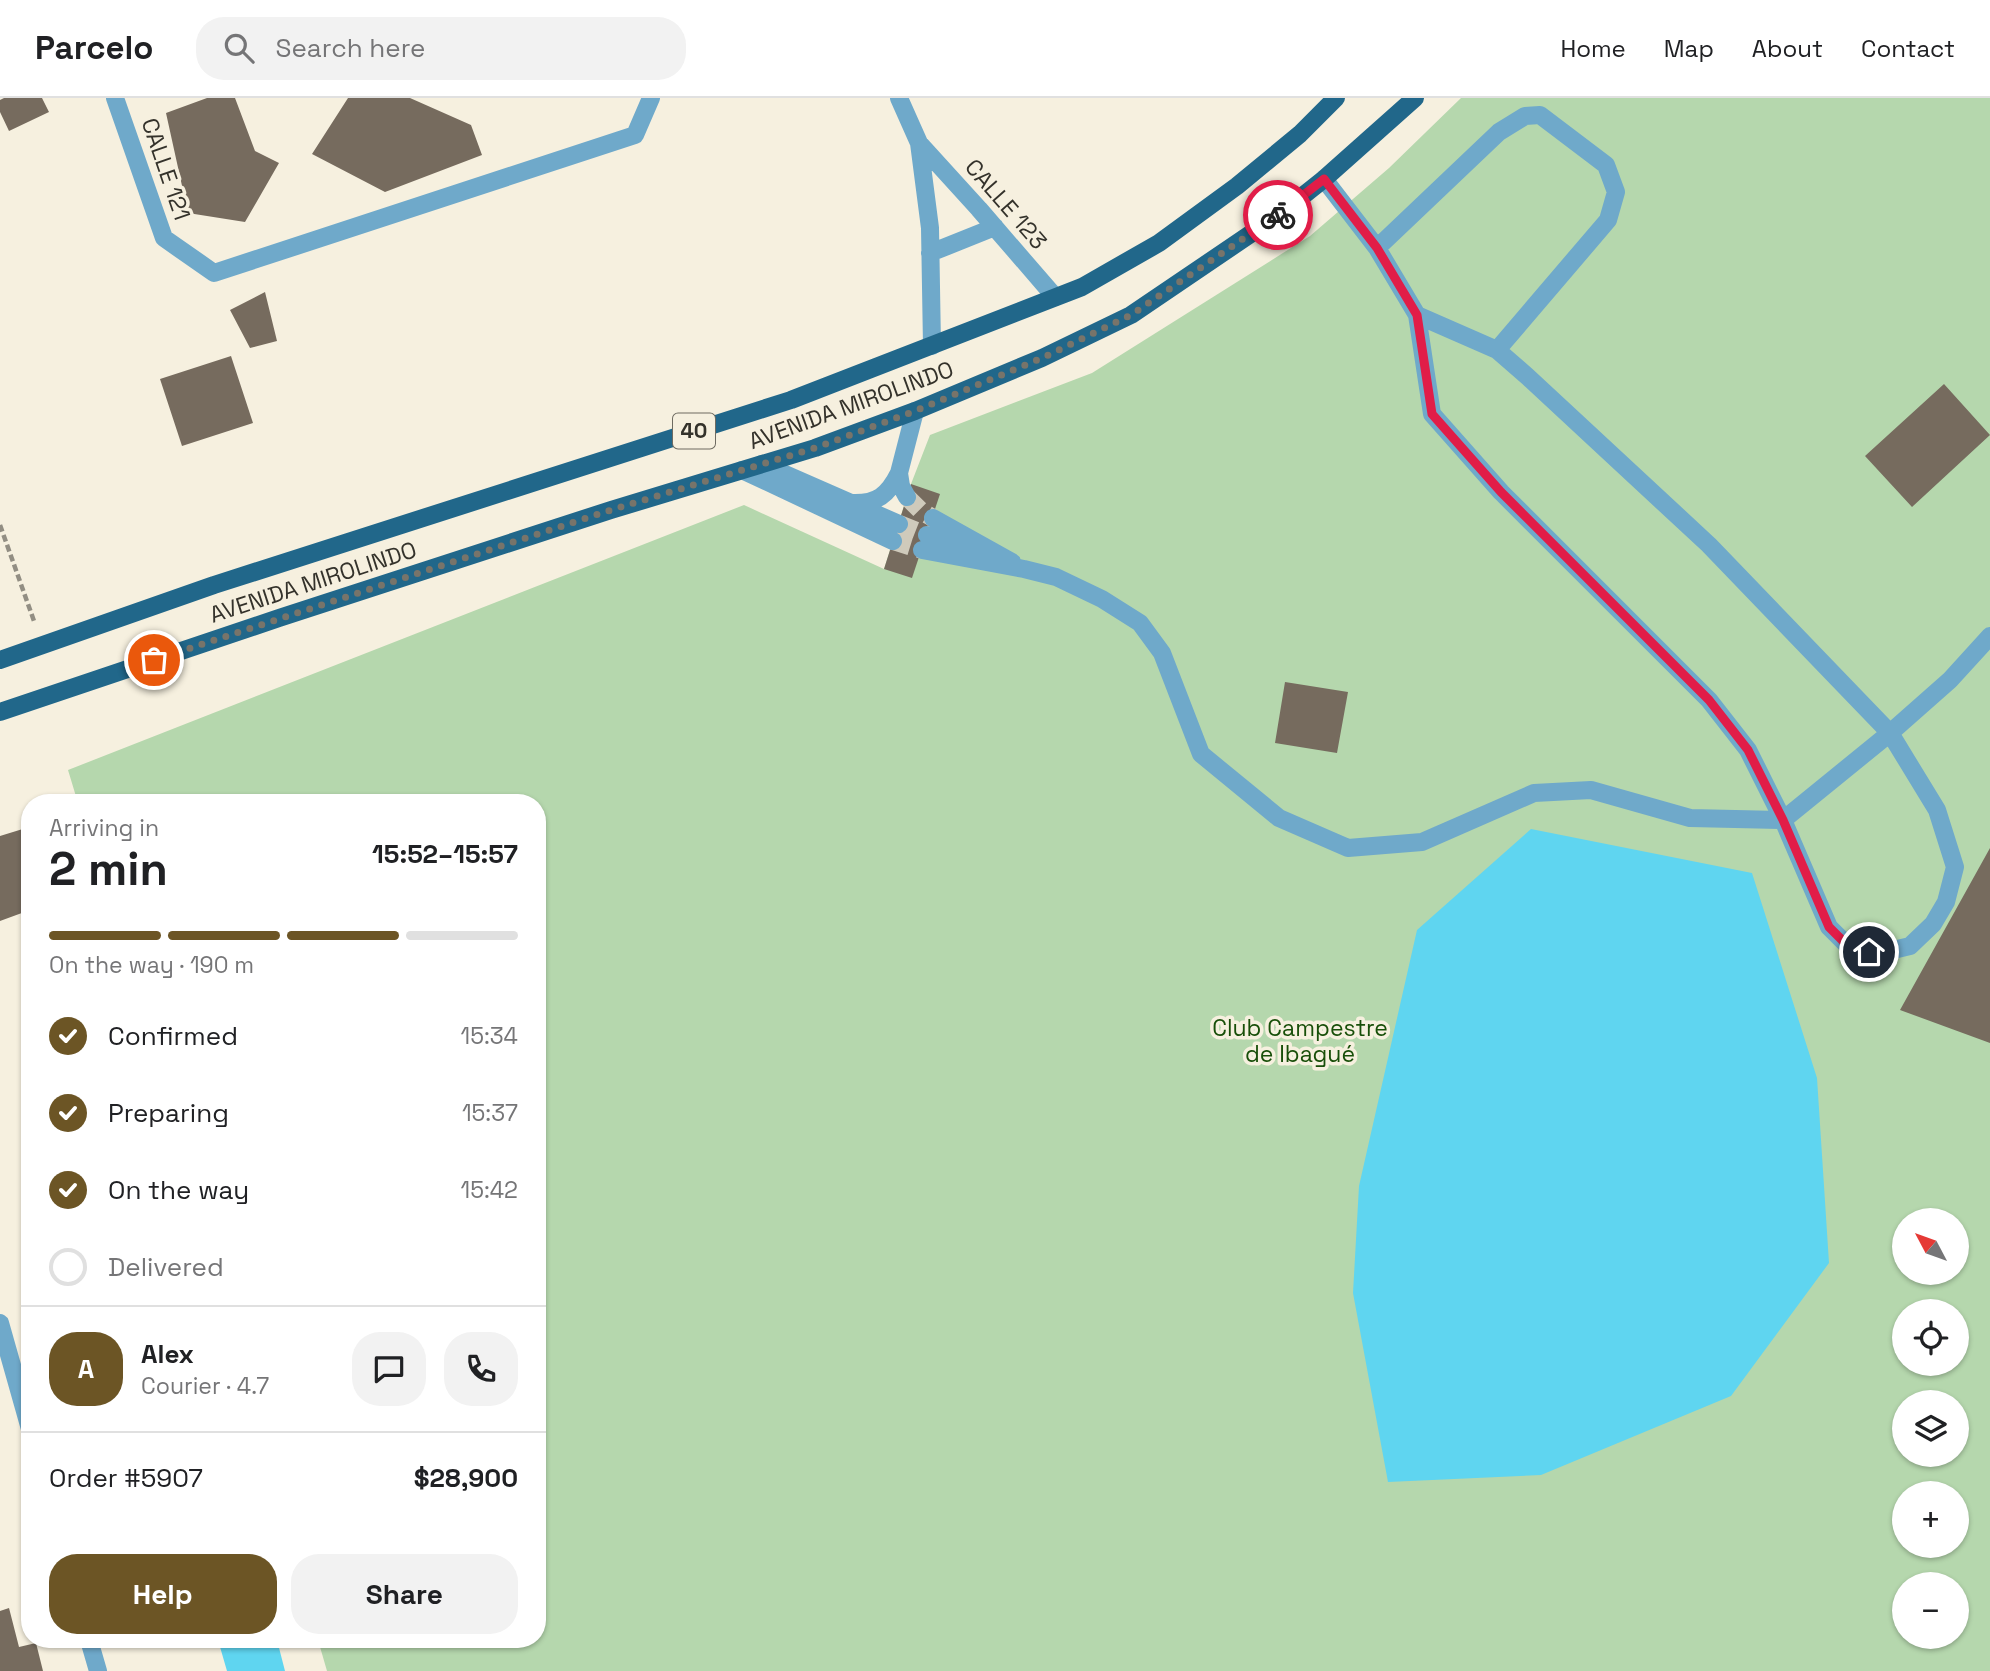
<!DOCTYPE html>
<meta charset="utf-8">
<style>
:root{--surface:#fff;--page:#f2f2f2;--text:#202124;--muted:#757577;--line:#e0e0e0;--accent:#6c5525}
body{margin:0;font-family:"Space Grotesk",sans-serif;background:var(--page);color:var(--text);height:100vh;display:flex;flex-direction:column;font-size:26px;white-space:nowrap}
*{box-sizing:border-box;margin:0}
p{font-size:23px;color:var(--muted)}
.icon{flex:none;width:38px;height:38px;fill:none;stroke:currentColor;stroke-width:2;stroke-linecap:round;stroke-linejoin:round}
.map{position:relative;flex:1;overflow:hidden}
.drawer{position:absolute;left:21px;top:696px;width:525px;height:854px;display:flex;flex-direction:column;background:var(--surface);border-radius:28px;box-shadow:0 2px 5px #0004}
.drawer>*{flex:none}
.needle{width:46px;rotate:311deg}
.buttons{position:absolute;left:1892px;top:1110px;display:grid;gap:14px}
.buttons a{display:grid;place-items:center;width:77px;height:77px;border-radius:50%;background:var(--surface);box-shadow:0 2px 5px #0004;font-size:35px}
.pin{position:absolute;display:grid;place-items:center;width:60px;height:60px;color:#fff;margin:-30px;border:4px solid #fff;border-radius:50%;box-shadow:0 2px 7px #0007}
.courier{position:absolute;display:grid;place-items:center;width:70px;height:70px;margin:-35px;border:5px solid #e11d48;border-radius:50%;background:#fff;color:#222;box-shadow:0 2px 9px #0007}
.overview em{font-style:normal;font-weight:700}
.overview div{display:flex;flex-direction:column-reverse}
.overview{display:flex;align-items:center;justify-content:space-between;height:119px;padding:0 28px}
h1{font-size:46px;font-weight:700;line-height:52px}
.bar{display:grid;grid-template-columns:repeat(4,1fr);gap:10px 7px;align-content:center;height:84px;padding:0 28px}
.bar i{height:9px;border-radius:5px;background:var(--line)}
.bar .active{background:var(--accent)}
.bar p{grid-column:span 4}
.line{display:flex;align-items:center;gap:18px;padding:0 28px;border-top:2px solid var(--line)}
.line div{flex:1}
.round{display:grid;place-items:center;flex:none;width:74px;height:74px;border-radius:28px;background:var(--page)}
ol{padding:0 28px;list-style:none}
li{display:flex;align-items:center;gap:21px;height:77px}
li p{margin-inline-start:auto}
li .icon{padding:7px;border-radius:50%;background:var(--accent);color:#fff;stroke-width:4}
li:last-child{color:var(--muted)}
li i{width:38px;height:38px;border:4px solid var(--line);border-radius:50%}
.cta{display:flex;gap:14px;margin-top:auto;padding:14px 28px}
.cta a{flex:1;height:80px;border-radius:28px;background:var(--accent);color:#fff;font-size:28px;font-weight:700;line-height:80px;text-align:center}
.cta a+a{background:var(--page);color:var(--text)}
header{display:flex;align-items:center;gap:42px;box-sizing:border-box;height:98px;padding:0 35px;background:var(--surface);border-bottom:2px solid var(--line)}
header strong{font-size:33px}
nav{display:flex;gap:38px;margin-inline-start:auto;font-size:24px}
.search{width:490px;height:63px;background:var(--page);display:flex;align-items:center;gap:18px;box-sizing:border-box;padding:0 24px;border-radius:28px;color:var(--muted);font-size:26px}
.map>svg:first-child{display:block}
</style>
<header>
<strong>Parcelo</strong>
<div class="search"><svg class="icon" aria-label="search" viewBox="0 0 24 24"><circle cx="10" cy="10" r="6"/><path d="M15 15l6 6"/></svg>Search here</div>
<nav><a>Home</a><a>Map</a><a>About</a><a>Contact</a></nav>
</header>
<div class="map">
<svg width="1990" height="1573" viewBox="0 0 1990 1573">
<rect width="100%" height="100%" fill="#f6f0df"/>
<path fill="#b5d7ad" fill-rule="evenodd" d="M1461,0h529v1573h-1663l-9,-31h219v-837h-459l-10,-33 676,-265 140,64 27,-85 19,-49 162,-62 218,-137 79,-68zM1904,1122h52v52h-52zM1904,1213h52v52h-52zM1904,1304h52v52h-52zM1904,1395h52v52h-52zM1904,1486h52v52h-52z"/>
<path fill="#5fd5f0" d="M1531,731l221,44 65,205 12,185 -98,133 -190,79 -153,7 -35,-189 6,-107 58,-256z
M218,1542h59l8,31h-58z"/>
<path fill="#766b5e" d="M4,0h38l7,14 -40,19 -9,-19v-12z
M207,0h28l20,53 24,12 -34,59 -57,-9 -22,-100z
M348,0h62l61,27 11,30 -97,37 -73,-38z
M265,194l12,49 -27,7 -20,-38z
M231,258l22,67 -71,23 -22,-67z
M1944,286l46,51 -78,72 -47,-51z
M911,386l29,10 -28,84 -28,-9z
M1285,584l63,10 -11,61 -62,-10z
M26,730l4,12v70l-30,11v-85z
M1990,750v195l-90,-33z
M9,1510l10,39 17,-4 7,28h-43v-60z"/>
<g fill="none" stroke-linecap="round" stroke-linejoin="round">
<path stroke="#cfcabb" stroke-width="18" stroke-dasharray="18 9" stroke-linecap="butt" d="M907,399l14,14 12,7
M899,426l28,11
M893,443l29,9"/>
<path stroke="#928e83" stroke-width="4.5" stroke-dasharray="7 3.5" stroke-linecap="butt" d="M0,427l34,96"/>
<path stroke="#6fa9ca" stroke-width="18" d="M115,0l49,140 50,35 421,-138 16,-37
M899,0l20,45 11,85 2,118
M919,45l60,66 76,88
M1324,81l53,69
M930,155l65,-26
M1417,217l80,35 31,27 181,168 181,188 47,77 18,57 -9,35 -13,22 -23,22 -25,6 -32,-1 -24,-24 -46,-107 -35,-70 -39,-50 -208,-208 -69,-78 -15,-99 -40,-67 122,-116 26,-16 15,-1 66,50 10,27 -8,28 -111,130
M762,366l137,60
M742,372l151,71
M907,399l-6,-11 -2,-13 16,-62
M852,405c25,1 36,-8 47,-30
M933,420l79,44
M927,437l47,17
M922,452l102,19 32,8 46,22 38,24 22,30 39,101 78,64 69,30 74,-6 112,-49 57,-3 99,28 93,2 107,-87 60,-53 40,-44
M0,1225l30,106
M89,1542l9,31"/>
<path stroke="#21678a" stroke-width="18" d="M0,562l214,-75 577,-185 291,-113 77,-44 78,-57 63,-52 36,-36
M0,614l279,-94 332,-108 204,-62 100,-37 127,-53 89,-43 149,-101 44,-35 91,-81"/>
</g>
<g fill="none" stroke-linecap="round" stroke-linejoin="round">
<path stroke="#78746a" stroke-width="7" stroke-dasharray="0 12.6" d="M154,562l457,-150 204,-62 100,-37 127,-53 89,-43 147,-100"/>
<path stroke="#e11d48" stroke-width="9" d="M1278,117l46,-36 53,69 40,67 15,99 69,78 208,208 39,50 35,70 46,107 24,24 16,1"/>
</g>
<g text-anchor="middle" stroke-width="7" stroke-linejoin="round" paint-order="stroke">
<rect fill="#f6f0df" stroke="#6e6b61" stroke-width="2" x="673" y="315.5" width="42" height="35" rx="5"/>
<g font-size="21" font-weight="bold" fill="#34322b">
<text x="694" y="340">40</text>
</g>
<g font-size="23" fill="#34322b" stroke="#f6f0df">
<text transform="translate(166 71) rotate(71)" y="8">CALLE 121</text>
<text transform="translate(1006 106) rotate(49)" y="8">CALLE 123</text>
<text transform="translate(851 307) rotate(-20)" y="8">AVENIDA MIROLINDO</text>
<text transform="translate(313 484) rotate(-18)" y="8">AVENIDA MIROLINDO</text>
</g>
<g font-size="23" fill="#184f09" stroke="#f6f0df">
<text x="1300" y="938">Club Campestre<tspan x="1300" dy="26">de Ibagué</tspan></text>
</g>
</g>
</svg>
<div class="buttons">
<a><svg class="needle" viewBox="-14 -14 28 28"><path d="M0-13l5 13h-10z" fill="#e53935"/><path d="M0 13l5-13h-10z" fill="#757577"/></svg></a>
<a><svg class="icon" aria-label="locate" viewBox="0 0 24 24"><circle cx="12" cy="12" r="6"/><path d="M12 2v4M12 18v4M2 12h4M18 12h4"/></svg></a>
<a><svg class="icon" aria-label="layers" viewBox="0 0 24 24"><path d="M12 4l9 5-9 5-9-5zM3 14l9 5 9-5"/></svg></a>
<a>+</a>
<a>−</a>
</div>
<div class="pin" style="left:154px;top:562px;background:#ea580c"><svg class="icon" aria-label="bag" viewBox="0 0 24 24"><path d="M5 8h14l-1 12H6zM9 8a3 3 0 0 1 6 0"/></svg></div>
<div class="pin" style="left:1869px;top:854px;background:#1f2937"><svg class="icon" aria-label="home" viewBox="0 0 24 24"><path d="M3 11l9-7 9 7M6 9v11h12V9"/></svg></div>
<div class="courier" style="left:1278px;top:117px"><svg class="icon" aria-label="bike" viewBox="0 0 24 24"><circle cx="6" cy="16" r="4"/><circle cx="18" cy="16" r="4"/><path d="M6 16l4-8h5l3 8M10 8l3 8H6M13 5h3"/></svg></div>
<section class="drawer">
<div class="overview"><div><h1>2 min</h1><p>Arriving in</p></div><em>15:52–15:57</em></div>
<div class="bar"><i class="active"></i><i class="active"></i><i class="active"></i><i></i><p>On the way · 190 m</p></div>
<ol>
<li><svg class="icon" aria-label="check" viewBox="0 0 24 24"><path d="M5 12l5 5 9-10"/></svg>Confirmed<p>15:34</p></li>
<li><svg class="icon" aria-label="check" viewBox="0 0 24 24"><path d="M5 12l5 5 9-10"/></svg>Preparing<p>15:37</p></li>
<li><svg class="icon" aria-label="check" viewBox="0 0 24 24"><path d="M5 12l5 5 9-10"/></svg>On the way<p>15:42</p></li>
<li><i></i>Delivered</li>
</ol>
<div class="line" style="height:126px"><b class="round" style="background:var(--accent);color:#fff">A</b><div><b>Alex</b><p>Courier · 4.7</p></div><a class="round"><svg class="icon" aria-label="chat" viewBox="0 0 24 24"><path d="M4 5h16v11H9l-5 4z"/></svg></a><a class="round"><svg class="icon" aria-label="phone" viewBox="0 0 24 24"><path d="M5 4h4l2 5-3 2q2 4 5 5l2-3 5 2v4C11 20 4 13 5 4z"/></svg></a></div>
<div class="line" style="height:91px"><div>Order #5907</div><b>$28,900</b></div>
<div class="cta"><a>Help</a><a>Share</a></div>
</section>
</div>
